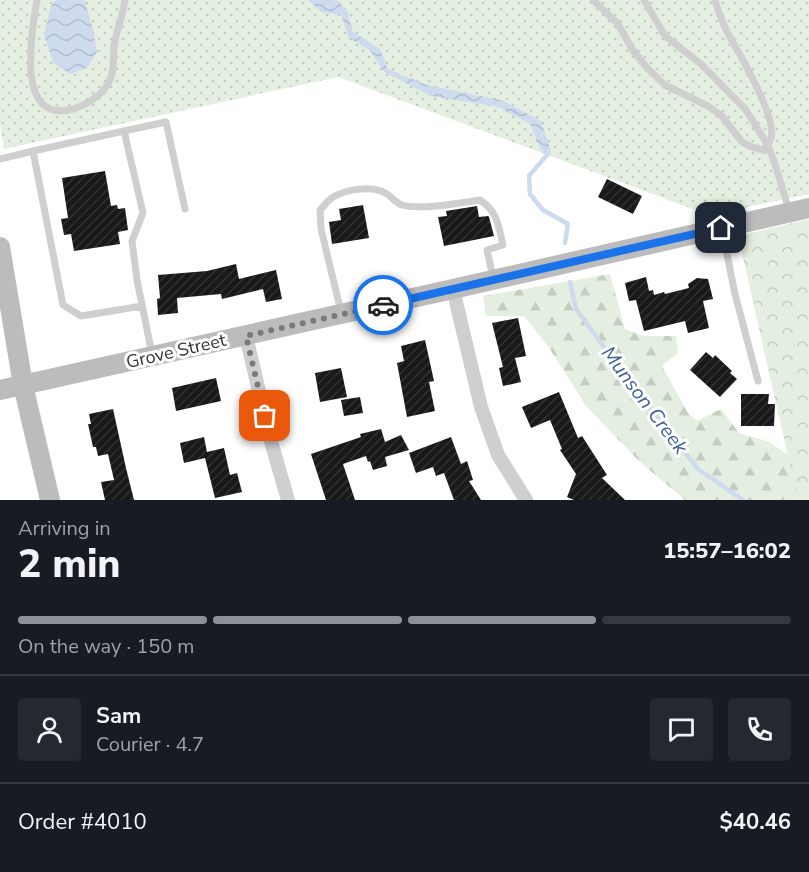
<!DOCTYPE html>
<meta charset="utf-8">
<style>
:root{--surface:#171b24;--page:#242831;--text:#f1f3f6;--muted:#9ea1a6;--line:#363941;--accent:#8c9099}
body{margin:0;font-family:"Nunito Sans",sans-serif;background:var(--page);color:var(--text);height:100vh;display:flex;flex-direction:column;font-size:22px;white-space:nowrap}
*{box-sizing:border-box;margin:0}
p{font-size:20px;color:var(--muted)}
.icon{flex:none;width:33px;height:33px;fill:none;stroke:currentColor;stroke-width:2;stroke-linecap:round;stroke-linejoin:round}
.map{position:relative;height:500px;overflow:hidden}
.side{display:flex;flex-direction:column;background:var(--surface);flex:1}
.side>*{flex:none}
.pin{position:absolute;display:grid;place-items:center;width:51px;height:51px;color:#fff;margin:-26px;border-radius:12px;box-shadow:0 3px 9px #0006}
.courier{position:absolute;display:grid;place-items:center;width:60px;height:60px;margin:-30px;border:4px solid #1a73e8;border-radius:50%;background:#fff;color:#222;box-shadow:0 2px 8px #0007}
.head em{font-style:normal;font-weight:800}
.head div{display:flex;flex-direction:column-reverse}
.head{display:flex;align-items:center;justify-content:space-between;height:102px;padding:0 18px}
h1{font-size:39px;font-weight:800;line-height:45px}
.bar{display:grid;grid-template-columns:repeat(4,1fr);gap:9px 6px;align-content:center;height:72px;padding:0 18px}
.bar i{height:8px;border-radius:4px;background:var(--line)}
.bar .selected{background:var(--accent)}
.bar p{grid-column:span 4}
.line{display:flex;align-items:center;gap:15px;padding:0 18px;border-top:2px solid var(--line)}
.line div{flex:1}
.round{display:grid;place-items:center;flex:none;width:63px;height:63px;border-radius:6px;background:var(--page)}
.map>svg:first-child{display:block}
</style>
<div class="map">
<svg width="809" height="500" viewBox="0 0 809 500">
<defs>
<pattern id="grass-dots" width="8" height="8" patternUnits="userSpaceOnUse" patternTransform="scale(1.5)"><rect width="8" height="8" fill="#e5efe1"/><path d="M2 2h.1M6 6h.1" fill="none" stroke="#c5cdc2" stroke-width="1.8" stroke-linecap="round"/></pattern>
<pattern id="forest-firs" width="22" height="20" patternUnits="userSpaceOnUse" patternTransform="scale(1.5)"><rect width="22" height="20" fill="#e5efe1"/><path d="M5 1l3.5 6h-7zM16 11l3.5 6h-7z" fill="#c5cdc2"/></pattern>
<pattern id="park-crowns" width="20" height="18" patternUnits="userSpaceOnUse" patternTransform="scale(1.5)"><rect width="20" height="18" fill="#e5efe1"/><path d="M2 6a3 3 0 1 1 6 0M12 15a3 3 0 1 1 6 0" fill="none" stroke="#c5cdc2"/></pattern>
<pattern id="water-waves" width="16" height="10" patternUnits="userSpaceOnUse" patternTransform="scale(1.5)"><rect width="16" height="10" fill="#cedaee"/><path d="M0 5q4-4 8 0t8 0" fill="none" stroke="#b1bccd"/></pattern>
<pattern id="building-hatch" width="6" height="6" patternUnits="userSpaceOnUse" patternTransform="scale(1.5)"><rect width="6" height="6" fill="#191919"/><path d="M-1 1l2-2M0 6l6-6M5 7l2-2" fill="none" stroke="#323232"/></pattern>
</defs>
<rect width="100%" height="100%" fill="#fff"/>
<path fill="url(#grass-dots)" d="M0,0h809v194l-100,21 -371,-138 -334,72 -4,-24z"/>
<path fill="url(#forest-firs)" d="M610,274l15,55 19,7h32l2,17 -16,13 26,47 9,8 24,-12 18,24 30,9 40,27v31h-124l-46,-39 -53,-55 -36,-57 -26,-33h-38l-3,-20z"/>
<path fill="url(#park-crowns)" d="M809,219v281h-11l-60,-264z"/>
<path fill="url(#water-waves)" d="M56,0h27l2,1 8,29 4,22 -10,16 -17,6 -17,-12 -9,-27 7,-29z
M308,0h29l11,12 4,19 28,18 8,20 39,16 77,16 37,20 9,27v8l-8,-3 -12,-29 -31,-17 -68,-11 -47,-24 -14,-22 -21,-12 -8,-23 -20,-3z"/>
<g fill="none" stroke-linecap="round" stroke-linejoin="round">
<path stroke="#cedaee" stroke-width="4.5" d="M548,150l-1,5 -18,21 1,18 13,16 25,14 -3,19
M570,282l6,27 59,80 63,80 45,31"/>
</g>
<path fill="url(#building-hatch)" d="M105,171l6,35 6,-1 1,4 7,-1 3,22 -10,2 2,12 -46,7 -3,-17 -7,1 -3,-16 7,-1 -6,-40z
M607,179l35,17 -9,18 -35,-17z
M363,205l6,33 -37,6 -3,-22 12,-2 -2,-11z
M477,206l2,11 9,-1 1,1 5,19 -50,10 -6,-29 9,-1 -1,-5z
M236,264l3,15 37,-9 6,29 -16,3 -3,-13 -41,10 -1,-5 -44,4 1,15 -20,2 -1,-16 3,-1 -2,-23 49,-4z
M646,277l3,14 4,-1 1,5 10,-3 1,2 24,-6 -1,-4 9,-6 11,1 5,20 -10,2 6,27 -21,5 -3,-12 -41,10 -8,-31 -7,1 -4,-18z
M518,318l8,38 -11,2 6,24 -18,4 -4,-18 4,-1 -11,-44z
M425,340l9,41 -5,1 6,29 -28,6 -10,-54 7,-2 -3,-15z
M706,352l7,6 2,-3 17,16 -2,2 7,6 -17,18 -30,-27z
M341,368l6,29 -27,5 -5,-29z
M216,378l5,23 -45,10 -4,-23z
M559,392l19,46 4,-2 25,39 -5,3 23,22h-51l-7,-3 9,-23 -16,-24 2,-1 -12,-29 -19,8 -9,-21z
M741,394h28l-1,10h7l-1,22h-33z
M360,397l3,16 -19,3 -3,-16z
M113,409l13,59 8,32h-29l-4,-18 13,-2 -6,-26 -10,2 -2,-9h-3l-5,-23h3l-2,-10z
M381,429l4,13 16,-7 8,15 -24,7 2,9 -14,4 -3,-9 -2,1 -2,-6 -23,8 12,36h-29l-15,-46 50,-17 -1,-3z
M204,437l3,15 17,-4 6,27 7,-2 5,19 -27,6 -10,-40 -21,5 -4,-20z
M451,437l10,27 6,-3 6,19 -4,1 12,19h-27l-10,-27 -8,3 -3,-9 -17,6 -7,-20z"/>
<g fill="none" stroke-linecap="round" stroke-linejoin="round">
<path stroke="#cfcfcf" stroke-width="7" d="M37,0c-5,31 -23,125 36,109 13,-4 30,-14 36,-27 6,-11 4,-25 5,-37 3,-15 9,-30 11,-45
M593,0l25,24 14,25 16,20 17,16 43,21 14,10 20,26 10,5 11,3c3,-3 7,-8 8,-12 6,-20 -29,-80 -40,-99 -7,-12 -12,-25 -16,-39
M644,0l21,36 36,28 45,46 21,34 7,17 15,49
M124,131l42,-9 19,87
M33,151l30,154 18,11 61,-10
M0,159l33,-8 91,-20 19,82 -11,28 5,39 15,74
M722,229l13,65 23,87
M341,312l-20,-83 -1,-19c4,-4 8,-10 13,-13 14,-8 40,-12 54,-3 5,3 9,9 15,11 18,5 58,-2 78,-5 18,12 18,25 23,45l-16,5 6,27"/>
<path stroke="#cfcfcf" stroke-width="14" d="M453,289l28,118 17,48 28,45
M246,336l24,102 18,62"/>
<path stroke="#bcbcbc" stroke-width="20" d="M0,247l23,138 27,115
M0,390l453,-101 356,-81"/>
</g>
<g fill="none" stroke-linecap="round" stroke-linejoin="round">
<path stroke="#7a7a7a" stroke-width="6" stroke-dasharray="0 10.8" d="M265,416l-19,-80 137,-31"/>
<path stroke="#1a73e8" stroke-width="8" d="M383,305l338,-77"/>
</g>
<g text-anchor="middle" stroke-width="6" stroke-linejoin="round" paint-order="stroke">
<g font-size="18" fill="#323232" stroke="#fff">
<text transform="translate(176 351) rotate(-13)" y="6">Grove Street</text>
</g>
<g font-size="20" font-style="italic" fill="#3d6198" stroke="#fff">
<text transform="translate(645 400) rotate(53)" y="7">Munson Creek</text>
</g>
</g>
</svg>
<div class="pin" style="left:265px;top:416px;background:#ea580c"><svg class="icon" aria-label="bag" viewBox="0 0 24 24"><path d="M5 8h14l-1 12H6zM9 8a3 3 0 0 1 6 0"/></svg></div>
<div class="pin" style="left:721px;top:228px;background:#1f2937"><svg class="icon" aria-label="home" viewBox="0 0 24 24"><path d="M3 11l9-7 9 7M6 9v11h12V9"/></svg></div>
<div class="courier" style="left:383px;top:305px"><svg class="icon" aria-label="car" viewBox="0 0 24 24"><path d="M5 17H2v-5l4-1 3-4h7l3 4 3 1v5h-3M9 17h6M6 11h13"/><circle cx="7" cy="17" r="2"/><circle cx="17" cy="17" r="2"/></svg></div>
</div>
<section class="side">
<div class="head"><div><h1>2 min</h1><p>Arriving in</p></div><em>15:57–16:02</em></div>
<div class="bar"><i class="selected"></i><i class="selected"></i><i class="selected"></i><i></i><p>On the way · 150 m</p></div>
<div class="line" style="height:108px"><a class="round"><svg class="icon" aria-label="person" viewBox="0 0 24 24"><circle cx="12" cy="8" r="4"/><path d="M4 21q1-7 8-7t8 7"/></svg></a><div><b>Sam</b><p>Courier · 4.7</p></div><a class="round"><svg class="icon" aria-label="chat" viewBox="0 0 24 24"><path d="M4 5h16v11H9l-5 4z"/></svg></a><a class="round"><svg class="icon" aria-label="phone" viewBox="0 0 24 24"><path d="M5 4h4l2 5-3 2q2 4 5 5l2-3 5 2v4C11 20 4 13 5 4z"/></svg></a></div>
<div class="line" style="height:78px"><div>Order #4010</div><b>$40.46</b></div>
</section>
